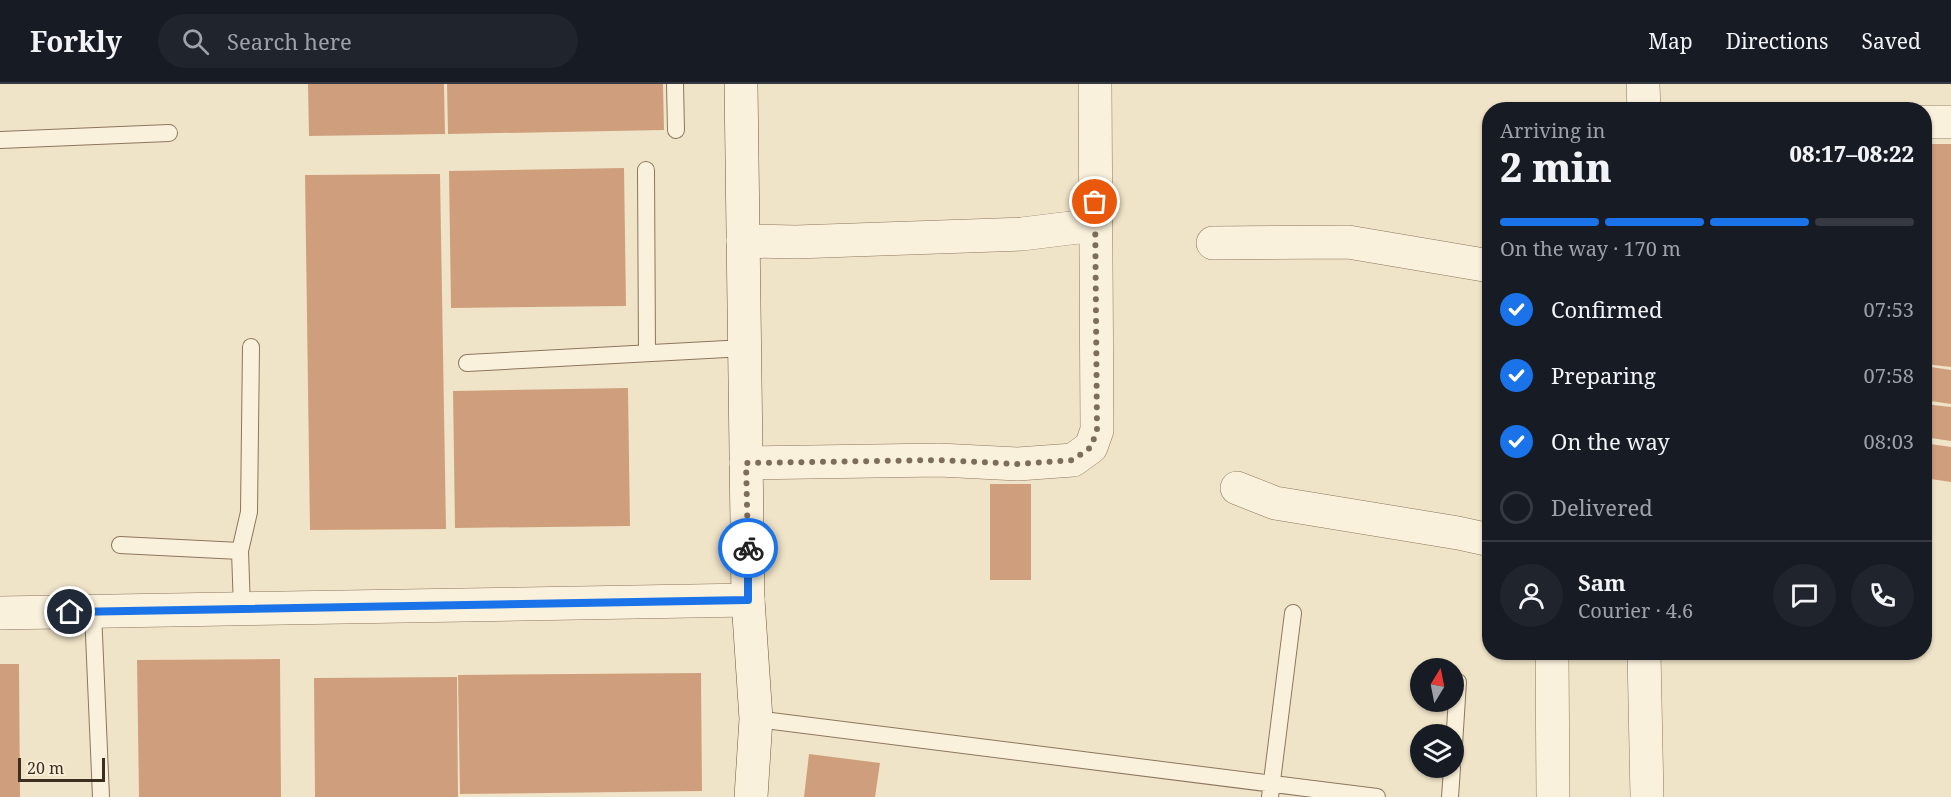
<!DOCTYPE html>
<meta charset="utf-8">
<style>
:root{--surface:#171b24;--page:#20242c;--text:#f1f3f6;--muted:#9ea1a6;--line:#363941;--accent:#1a73e8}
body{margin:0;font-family:"Noto Serif",serif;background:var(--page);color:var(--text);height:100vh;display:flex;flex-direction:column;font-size:22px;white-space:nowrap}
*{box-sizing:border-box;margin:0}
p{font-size:20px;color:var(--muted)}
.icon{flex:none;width:33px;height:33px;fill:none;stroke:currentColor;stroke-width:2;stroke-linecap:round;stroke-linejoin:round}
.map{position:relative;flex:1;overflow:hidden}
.drawer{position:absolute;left:1482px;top:18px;width:450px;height:558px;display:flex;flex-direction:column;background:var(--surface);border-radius:24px;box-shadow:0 2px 4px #0004}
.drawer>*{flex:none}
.needle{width:39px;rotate:10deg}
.tools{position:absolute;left:1410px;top:574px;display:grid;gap:12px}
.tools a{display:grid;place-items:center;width:54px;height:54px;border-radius:50%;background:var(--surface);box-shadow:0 2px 4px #0004;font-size:30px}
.scale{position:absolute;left:18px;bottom:15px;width:87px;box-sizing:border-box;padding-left:6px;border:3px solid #3d2e20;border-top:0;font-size:16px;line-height:21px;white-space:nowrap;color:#3d2e20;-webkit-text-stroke:4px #f7eed8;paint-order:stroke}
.pin{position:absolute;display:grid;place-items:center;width:51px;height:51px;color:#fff;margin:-26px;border:3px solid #fff;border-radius:50%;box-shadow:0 2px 6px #0007}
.courier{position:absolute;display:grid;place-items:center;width:60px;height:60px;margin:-30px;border:4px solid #1a73e8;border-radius:50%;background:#fff;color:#222;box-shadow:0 2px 8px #0007}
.headline em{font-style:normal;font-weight:800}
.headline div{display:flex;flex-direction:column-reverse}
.headline{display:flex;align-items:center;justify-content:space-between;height:102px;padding:0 18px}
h1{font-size:39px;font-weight:800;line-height:45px}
.bar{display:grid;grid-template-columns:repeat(4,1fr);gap:9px 6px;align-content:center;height:72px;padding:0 18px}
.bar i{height:8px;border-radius:4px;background:var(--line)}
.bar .active{background:var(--accent)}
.bar p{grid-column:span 4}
.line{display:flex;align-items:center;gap:15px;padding:0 18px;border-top:2px solid var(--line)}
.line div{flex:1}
.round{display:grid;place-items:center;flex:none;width:63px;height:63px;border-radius:32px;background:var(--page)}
ol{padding:0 18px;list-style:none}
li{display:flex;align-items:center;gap:18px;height:66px}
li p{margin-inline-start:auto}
li .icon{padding:6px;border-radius:50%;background:var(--accent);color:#fff;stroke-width:4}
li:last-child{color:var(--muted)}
li i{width:33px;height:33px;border:3px solid var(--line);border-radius:50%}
header{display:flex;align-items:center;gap:36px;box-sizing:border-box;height:84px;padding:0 30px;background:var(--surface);border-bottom:2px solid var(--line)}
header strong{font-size:28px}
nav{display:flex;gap:33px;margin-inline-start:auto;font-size:21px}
.search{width:420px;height:54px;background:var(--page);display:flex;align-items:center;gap:15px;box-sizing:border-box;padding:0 21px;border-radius:33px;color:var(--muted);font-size:22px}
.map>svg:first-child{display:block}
</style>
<header>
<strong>Forkly</strong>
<div class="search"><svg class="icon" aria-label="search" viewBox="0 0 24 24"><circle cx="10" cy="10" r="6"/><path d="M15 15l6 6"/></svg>Search here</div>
<nav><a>Map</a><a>Directions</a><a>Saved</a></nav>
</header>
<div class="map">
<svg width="1951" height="713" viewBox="0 0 1951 713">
<rect width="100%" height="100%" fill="#f0e4c8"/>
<path fill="#cf9f7d" d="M308,0h136l1,50 -136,2z
M447,0h216l1,46 -216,4z
M1924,60h27v223l-27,-3z
M624,84l2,138 -175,2 -2,-137z
M440,90l6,355 -136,1 -5,-355z
M1924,282l27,4v34l-27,-4z
M628,304l2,138 -175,2 -2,-137z
M1924,320l27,3v34l-27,-4z
M1924,359l27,4v35l-27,-4z
M990,400h41v96h-41z
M280,575l1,138h-142l-2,-137z
M0,580h19l1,133h-20z
M701,589l1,118 -242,3 -2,-119z
M457,593l1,120h-143l-1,-119z
M809,670l71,9 -5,34h-71z"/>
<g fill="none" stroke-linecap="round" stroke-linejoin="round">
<g stroke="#8d765c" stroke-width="18">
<path id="lane" d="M675,0l1,46
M0,56l169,-7
M646,86l1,183
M467,279l278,-15
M120,461l120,6
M242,525l-2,-58 9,-39 2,-165
M93,528l8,185
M756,635l621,78
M1454,661l4,-63
M1270,713l23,-184
M1450,713l2,-29"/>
</g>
<g stroke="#8d765c" stroke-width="34">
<path id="street" d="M1643,0l1,26
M1924,38h27
M743,157l53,1 226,-8 73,-9
M1213,159l135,-1 142,24
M746,379l193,-3 79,4 55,-4 18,-13 6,-17 -2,-346
M1237,404l38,15 183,30 32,7
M0,529l748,-13
M1552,568l1,145
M1644,568l3,145"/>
</g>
<g stroke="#6f573f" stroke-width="34">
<path id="secondary" d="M741,0l7,516 8,119 -5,78"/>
</g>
<use href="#lane" stroke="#faf1dc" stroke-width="16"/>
<use href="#street" stroke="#faf1dc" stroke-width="33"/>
<use href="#secondary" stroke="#faf1dc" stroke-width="33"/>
</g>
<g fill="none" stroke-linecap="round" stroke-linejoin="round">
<path stroke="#7c6e5b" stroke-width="6" stroke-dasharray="0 10.8" d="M748,464l-2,-85 193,-3 79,4 55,-4 18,-13 6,-17 -2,-228"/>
<path stroke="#1a73e8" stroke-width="8" d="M70,528l678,-12v-52"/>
</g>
</svg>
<div class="tools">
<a><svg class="needle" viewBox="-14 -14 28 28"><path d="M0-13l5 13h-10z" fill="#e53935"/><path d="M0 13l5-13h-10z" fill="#9ea1a6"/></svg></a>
<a><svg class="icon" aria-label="layers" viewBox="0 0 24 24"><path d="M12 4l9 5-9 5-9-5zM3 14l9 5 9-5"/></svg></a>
</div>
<div class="scale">20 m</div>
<div class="pin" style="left:1095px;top:118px;background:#ea580c"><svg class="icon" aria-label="bag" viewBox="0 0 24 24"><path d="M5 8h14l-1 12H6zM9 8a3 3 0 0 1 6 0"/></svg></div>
<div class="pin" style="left:70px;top:528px;background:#1f2937"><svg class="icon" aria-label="home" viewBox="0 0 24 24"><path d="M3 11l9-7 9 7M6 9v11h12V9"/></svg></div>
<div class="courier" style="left:748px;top:464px"><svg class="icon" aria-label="bike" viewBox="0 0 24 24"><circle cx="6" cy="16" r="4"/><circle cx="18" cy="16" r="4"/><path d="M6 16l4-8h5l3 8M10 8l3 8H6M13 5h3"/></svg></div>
<section class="drawer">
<div class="headline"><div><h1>2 min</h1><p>Arriving in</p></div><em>08:17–08:22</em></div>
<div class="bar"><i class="active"></i><i class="active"></i><i class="active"></i><i></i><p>On the way · 170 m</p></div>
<ol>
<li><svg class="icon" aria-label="check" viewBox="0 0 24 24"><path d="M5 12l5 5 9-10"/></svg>Confirmed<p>07:53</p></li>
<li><svg class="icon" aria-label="check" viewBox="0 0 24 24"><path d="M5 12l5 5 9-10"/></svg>Preparing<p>07:58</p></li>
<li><svg class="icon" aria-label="check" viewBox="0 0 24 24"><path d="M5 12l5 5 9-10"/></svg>On the way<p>08:03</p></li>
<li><i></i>Delivered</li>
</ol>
<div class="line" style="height:108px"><a class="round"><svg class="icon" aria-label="person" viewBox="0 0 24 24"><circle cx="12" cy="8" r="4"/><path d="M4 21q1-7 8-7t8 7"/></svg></a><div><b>Sam</b><p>Courier · 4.6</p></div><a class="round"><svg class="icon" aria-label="chat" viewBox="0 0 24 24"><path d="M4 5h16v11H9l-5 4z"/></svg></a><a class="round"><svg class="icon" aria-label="phone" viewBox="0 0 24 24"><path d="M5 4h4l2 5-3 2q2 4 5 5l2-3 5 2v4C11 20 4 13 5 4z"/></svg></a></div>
</section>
</div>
